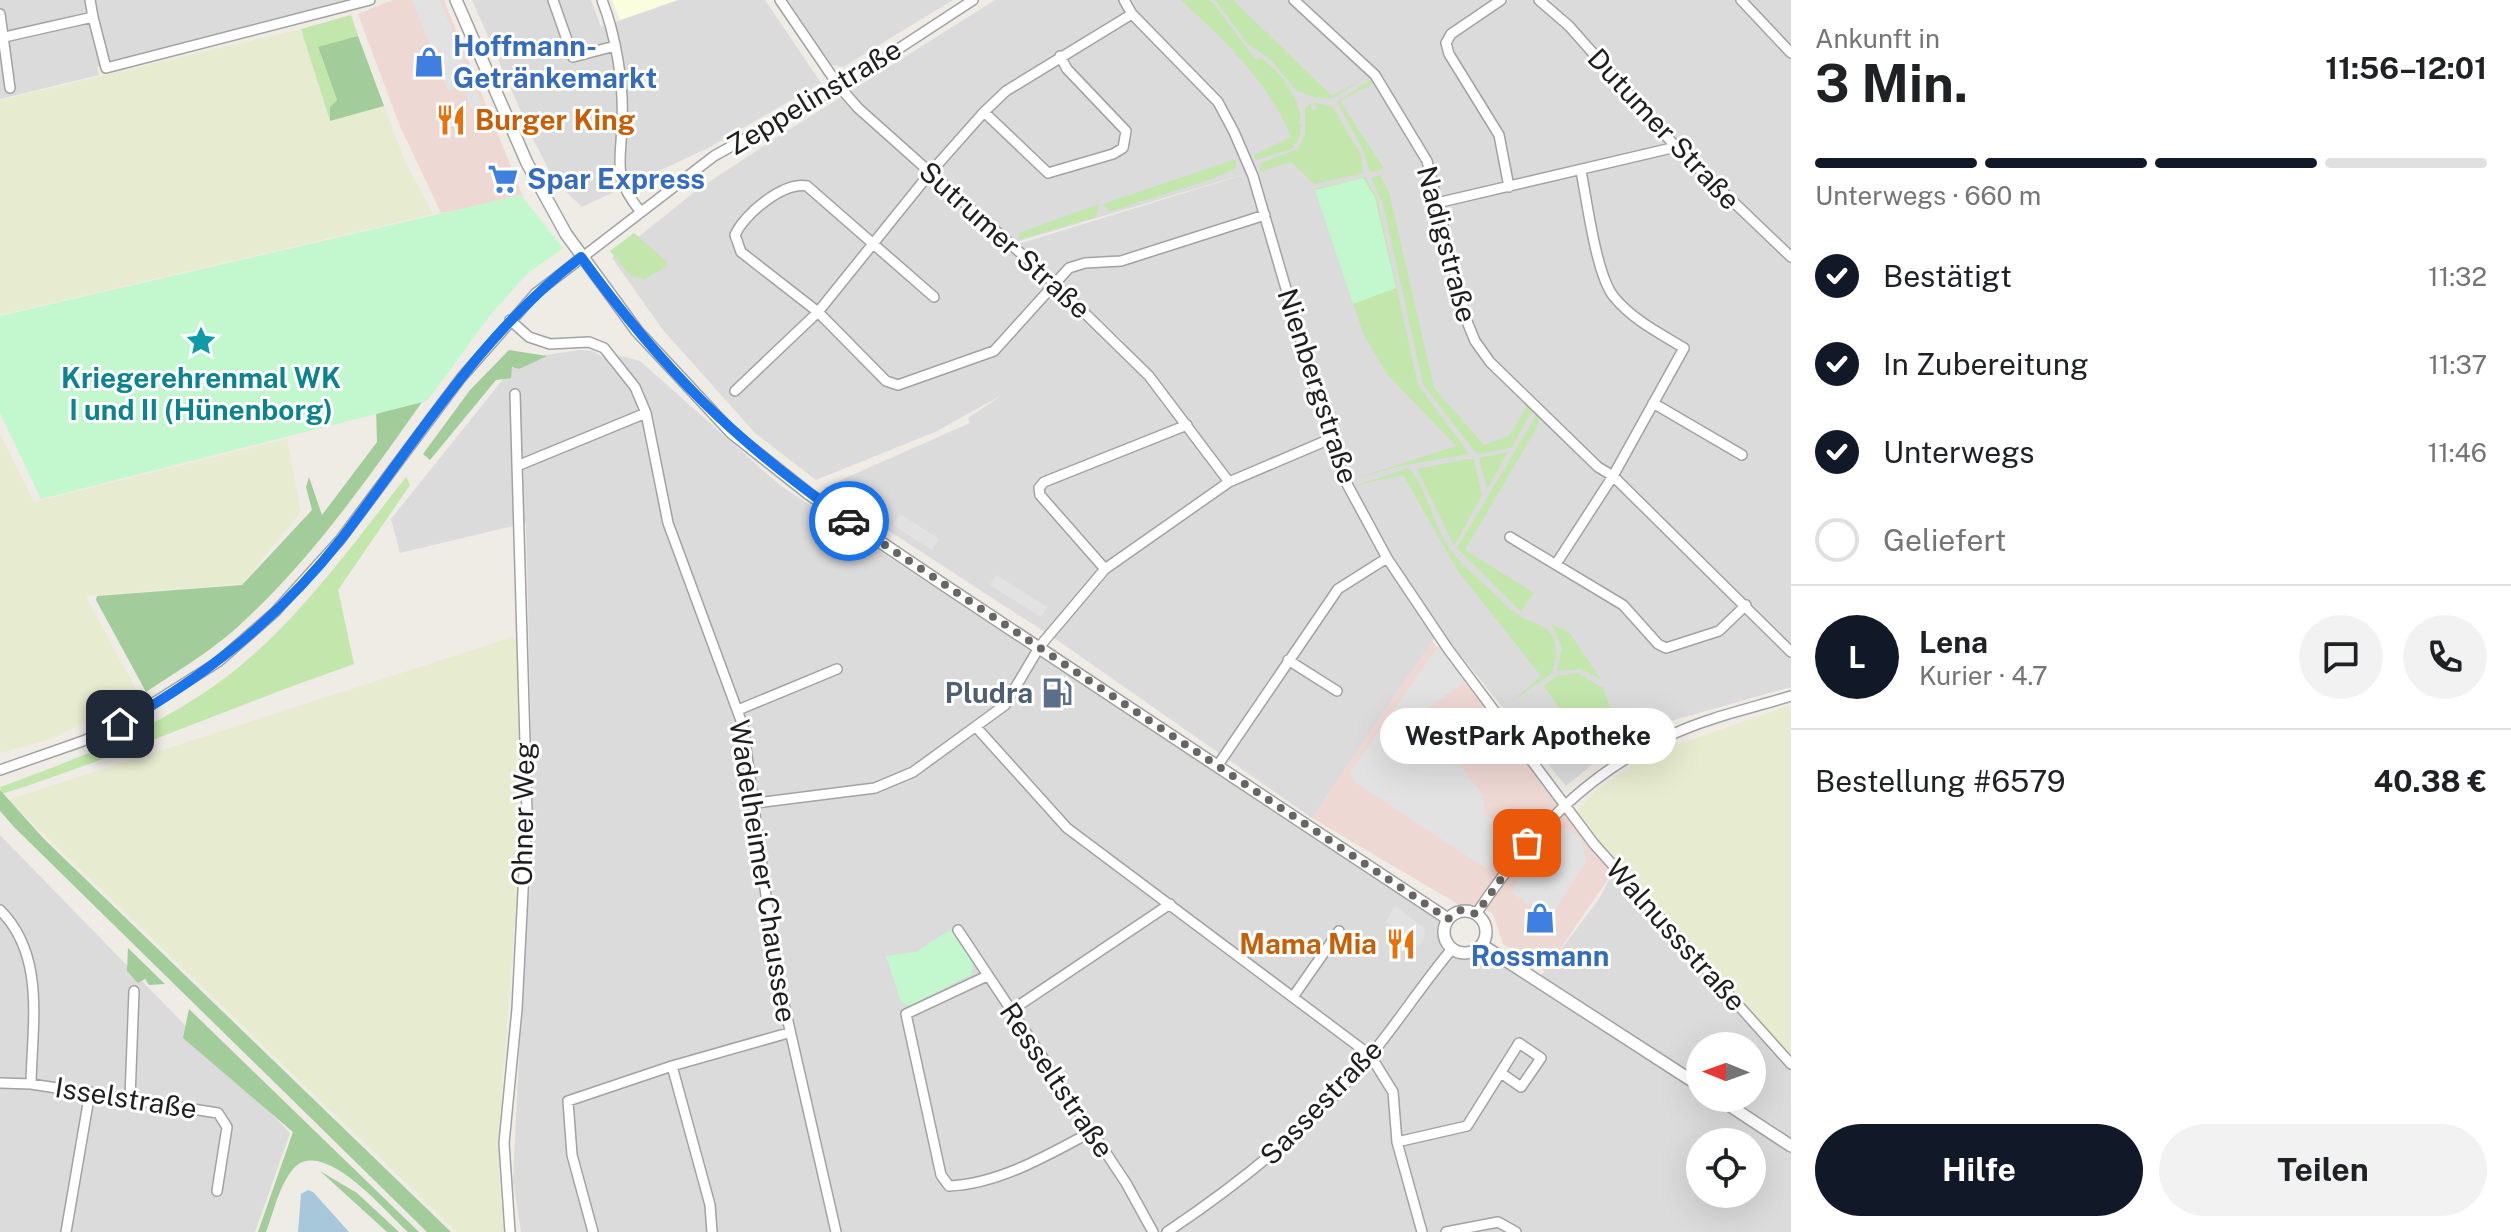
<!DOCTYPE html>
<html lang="de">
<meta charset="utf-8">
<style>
:root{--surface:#fff;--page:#f2f2f2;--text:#202124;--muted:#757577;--line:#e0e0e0;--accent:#111827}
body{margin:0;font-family:"Public Sans",sans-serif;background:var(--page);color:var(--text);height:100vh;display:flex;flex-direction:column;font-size:30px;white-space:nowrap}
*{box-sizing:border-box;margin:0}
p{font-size:26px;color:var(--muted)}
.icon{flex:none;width:44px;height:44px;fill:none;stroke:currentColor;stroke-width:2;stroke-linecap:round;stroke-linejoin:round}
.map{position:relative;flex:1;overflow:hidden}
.drawer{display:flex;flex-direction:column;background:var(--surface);width:720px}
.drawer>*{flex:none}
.needle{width:52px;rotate:271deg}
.controls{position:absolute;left:1686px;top:1032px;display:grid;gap:16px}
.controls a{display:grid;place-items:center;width:80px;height:80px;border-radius:50%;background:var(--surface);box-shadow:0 8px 32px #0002;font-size:40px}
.pin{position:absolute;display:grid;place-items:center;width:68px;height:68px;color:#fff;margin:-34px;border-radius:16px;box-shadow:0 4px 12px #0006}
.courier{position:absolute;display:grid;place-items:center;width:80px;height:80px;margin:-40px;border:6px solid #1a73e8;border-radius:50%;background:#fff;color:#222;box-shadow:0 2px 10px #0007}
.bubble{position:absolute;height:56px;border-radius:28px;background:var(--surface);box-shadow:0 8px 32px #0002;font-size:26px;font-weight:700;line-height:56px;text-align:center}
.head em{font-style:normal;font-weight:700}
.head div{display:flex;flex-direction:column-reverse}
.head{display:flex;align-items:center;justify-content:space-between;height:136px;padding:0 24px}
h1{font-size:52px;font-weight:700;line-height:60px}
.bar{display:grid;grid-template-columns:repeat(4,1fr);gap:12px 8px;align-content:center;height:96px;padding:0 24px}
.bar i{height:10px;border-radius:6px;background:var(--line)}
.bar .current{background:var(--accent)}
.bar p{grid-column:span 4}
.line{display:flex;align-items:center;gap:20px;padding:0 24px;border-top:2px solid var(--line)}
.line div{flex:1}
.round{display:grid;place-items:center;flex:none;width:84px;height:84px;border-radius:42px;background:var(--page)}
ol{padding:0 24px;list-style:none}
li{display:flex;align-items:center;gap:24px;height:88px}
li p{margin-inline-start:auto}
li .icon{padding:8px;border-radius:50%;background:var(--accent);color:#fff;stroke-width:4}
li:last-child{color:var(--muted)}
li i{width:44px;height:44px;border:4px solid var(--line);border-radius:50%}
.action{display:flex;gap:16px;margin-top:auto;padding:16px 24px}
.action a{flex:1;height:92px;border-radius:48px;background:var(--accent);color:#fff;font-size:32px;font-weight:700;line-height:92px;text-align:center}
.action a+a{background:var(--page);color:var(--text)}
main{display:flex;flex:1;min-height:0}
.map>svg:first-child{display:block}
</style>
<main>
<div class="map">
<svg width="1791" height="1232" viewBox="0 0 1791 1232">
<rect width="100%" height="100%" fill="#eeece4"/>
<path fill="#dcdbdb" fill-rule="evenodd" d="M0,0h357l-260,67 2,8 -99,24z
M472,0h119l10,27 78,-27h86l56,83 -111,64 -128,60 -28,-27 -21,-41z
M787,0h166l-110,67 -11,-2z
M995,0h512l-9,9 11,-9h282v687l-117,33 -73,37 -35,29 -126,-156 -128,188 -255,-178 -234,-152 147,-65 -2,-5 34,-23 -67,37 -119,48 -61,-47 -92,-103 -51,-72 85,-68 68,-45zM1282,163l-264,81 105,97 -11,5 -102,-97 6,-7z
M580,350l13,1 11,7 17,-2 19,5 141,125 660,435 -2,13 7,14 8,5 16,2 13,-4 52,33 64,-85 14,-27 178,196v164h-1270l-8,-51 12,-249 9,-78 -8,-331 -126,30 -9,-34 121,-151 34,-13zM1700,1046h52v52h-52zM1700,1142h52v52h-52z
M0,835l290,298 -35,99h-255z"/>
<path fill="#eed8d4" d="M393,0h51l79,197 -82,16 -42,-89 -41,-110z
M1432,641l181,231 -68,99 -42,-27 -10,-30 -16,-10 -16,2 -149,-88z"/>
<path fill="#fafdde" d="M612,0h65l-57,20z"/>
<path fill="#e7ecd0" d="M301,29l29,92 54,-15 21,55 28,53 -433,101v-215z
M0,434l34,68 253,-63 14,73 -59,72 -156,12 54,101 -93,43 -47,13z
M512,637l5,4 3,214 -21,273v53l5,51h-47l-449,-432z
M1791,705v356l-217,-247 22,-23 51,-36z"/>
<path fill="#c2e6ac" d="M1181,0h26l7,4 41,55 6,-1c19,13 37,38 40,60l-3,5 3,1 -1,13 -8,12 -36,11 -2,-5 37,-18c-22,-55 -67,-97 -110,-137z
M1215,0h18l99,96 36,-20 -35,22h-18l-19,-8 -25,-30 -23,-16z
M351,15l7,21 -40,12 19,52 -7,7v14l-29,-92z
M1373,78l1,5 -34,18 44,68 -14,3 -7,-22 -26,-48z
M1313,102l20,5 28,48 2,18 -49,11 -23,-22 -31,10 1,-9 37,-14 7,-15v-26l6,-5 1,7 6,-1z
M1236,159v9l-24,11 -103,33 -6,-8z
M1380,175l9,17 45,196 50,57 25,-9 18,-30 6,3 -21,38 -30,7 -7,-2 -52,-68 -40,-180 -12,-26z
M1365,177l12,22 41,186 51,69 -69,12 -46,13 102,-33 -70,-73 -23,-40 -48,-144z
M1099,204l-3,13 -78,23 1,-7z
M634,233l31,27 3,6 -24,13 -13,-3 -21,-25z
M1537,414l3,2 -4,13 -71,121 69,43 -13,19 -64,-64z
M1508,452l-21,37 -8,-31z
M1467,459l7,1 8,36 -28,50 -37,-77z
M1409,468c19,22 23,55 39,78 13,21 39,39 56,57 28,31 64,12 48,70l-42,30 31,-27 -83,-105 -55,-96 -46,10z
M406,477l4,8 -72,105 16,74c-118,41 -233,92 -352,130l-2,-7c74,-27 149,-55 214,-101 77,-54 134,-136 192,-209z
M1551,624l18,8 32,47 -21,-10 -23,2 5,-24z
M1578,673l25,15 20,55 -26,17 -53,-74 -34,25 47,-35z"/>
<path fill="#a3cc9b" d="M358,36l26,70 -54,15v-14l7,-7 -19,-53z
M509,350l38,6 -28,13 -7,-2 -1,11 -15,2 -66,80 -7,-6 47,-64z
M452,360c-65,90 -126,185 -208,261 -29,28 -65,49 -98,71l-50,-92 1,-4 145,-11 70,-75 -6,-23 3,-10 13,38 55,-73 -1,-35z
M0,790l44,49 407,393h-24l-412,-404 -15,-17z
M128,948l37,36 -16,1 -4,-6 -7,4 -11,-12z
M189,1009l230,223h-11c-22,-20 -86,-97 -115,-63 -14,17 -19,42 -27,63h-8l35,-100 -110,-94z
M320,1171l37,22 42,39h-12z"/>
<path fill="#c3f7cd" d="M1363,178l12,19 21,91 -43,16 -38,-114z
M521,195l42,53 -36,26 -36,40 -64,87 -386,98 -41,-86v-97z
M950,930l23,33 -1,11 -63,32 -8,-4 -15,-46 30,-4z"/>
<path fill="#e2e2e2" d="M412,0h28l50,125 -10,4 -18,-43 -14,5z
M900,514l39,25 -7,11 -39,-25z
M996,575l51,32 -6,10 -51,-32z
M1439,645l27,36 -51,36 26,35 6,-4 36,47 2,19 24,22 -22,33 -131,-86 -6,-10z
M1564,827l17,11 5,23 -36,57 -39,-26 16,-26z
M1395,906l29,22 1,9 -7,10 -26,-17 2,-3 -8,-6z"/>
<path fill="#a6c8da" d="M308,1190l5,2 36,40h-51l3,-38z"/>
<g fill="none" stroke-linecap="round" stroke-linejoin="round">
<g stroke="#a2a2a2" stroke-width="12">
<path id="minor" d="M90,0l3,17
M553,0l20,57 42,-11
M602,0c14,36 22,84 20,123 -1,41 -10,53 18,88
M780,0l58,85 20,23 195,174 96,94 80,106
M1124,0l8,14 86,88 16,30 19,44 77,263 17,45 40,74 61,91 146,195 197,220
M1294,0l81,75 52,86 39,158 9,22 15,21 108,105 15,9 178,176
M1501,0l-50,34 -5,9 3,11 50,81 10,52
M1539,0l30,26 107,121 115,110
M1741,0l50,53
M0,14l10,74
M0,38l93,-21 13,51 264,-68
M984,112l64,61 65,-19 10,-6 3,-17 -59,-62 -7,-13
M1437,203l239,-56
M934,297l-127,-111c-24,-4 -63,28 -72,49l6,17 77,60 68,69 12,4 96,-34 75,-83 16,-5 36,-2 144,-46
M510,320l19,17 21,7 39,-2 15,6 31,39 11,26 22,110 75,203 33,243 60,263
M735,391l83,-79 112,-139 54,-61 22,-21 126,-77
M1653,403l89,52
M517,466l129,-53
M1510,537l113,68 35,39 8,4 53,-17 27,-26
M1556,564l57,-88 71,-128c-25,-15 -51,-28 -70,-51 -18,-22 -27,-96 -33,-126
M1105,569l-65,-74 -1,-7 5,-6 143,-57
M1288,660l49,31
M738,710l99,-41
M976,727l91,101 303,227 23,37 4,50 25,90
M1218,765l120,-176 49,-31
M0,770l83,-29 37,-17 98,-62 57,-50 65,-72 121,-162 75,-85 178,-137 143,-80 116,-76
M756,803l119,-15 38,-16 92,-67 35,-59 65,-77 124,-87 101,-43
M0,910c46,46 32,114 31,174
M1476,914c52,-78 110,-142 197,-180 37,-17 79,-26 118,-38
M958,930l168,253 27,49
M987,976l-81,38 35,161 8,11c50,-2 99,-31 142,-54
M1293,997l46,-66
M1012,1010l158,-106
M0,1083l31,1 187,29 9,14 -10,64
M130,1098l4,-107
M1397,1142l70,-16 52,-83 22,15 -20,29 -20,-14
M66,1232l24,-140
M510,1232l-6,-89 13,-134 10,-196 -12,-419
M593,1232l-21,-77 -4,-54 104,-35
M712,1232l-2,-27 -38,-139 116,-33
M1167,1232c76,-51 144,-106 203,-176 29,-35 53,-73 82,-107
M1446,1232l52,-10 18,10"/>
</g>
<g stroke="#a2a2a2" stroke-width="14">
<path id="tertiary" d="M456,0l71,163 39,71 71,97 95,102 77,61 138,93 501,332
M1444 932a21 21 0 1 1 42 0a21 21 0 1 1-42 0Z
M1482,945l218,141
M1718,1098l73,48"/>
</g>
<use href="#minor" stroke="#fff" stroke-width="9"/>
<use href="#tertiary" stroke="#fff" stroke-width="11"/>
</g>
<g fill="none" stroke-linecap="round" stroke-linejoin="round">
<path stroke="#676663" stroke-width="8" stroke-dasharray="0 14.4" d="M849,521l599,398 13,-9 15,4 51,-71"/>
<path stroke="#1a73e8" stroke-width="10" d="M120,724c85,-47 162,-109 222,-186 75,-98 139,-205 239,-281 82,113 154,185 268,264"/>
</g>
<defs>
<g id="shop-bare" transform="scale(2.4)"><path d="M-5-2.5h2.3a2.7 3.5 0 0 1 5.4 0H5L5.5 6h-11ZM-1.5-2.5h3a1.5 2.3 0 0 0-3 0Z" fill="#3f7fe0" stroke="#fff" stroke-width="2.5" paint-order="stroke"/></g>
<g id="restaurant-bare" transform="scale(2.4)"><path d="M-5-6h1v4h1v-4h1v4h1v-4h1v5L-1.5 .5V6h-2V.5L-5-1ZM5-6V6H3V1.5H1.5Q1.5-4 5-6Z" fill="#e8710a" stroke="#fff" stroke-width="2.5" paint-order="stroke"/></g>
<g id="supermarket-bare" transform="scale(2.4)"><path d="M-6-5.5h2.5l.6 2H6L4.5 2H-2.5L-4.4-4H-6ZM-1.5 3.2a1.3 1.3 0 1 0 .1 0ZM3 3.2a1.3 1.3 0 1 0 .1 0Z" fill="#3f7fe0" stroke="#fff" stroke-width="2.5" paint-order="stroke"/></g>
<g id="sight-bare" transform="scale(2.4)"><path d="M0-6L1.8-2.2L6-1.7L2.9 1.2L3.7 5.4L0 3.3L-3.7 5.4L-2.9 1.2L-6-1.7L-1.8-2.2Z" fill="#0f9aa8" stroke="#fff" stroke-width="2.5" paint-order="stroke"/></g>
<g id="fuel-bare" transform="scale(2.4)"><path d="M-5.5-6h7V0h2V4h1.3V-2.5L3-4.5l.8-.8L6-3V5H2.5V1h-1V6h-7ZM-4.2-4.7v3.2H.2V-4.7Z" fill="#5c6f8a" stroke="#fff" stroke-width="2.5" paint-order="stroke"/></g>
</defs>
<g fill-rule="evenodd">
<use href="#shop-bare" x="429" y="62"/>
<use href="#restaurant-bare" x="451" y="120"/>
<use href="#supermarket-bare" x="503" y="179"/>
<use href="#sight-bare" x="201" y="341"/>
<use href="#fuel-bare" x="1057" y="693"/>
<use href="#shop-bare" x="1540" y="918"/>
<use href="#restaurant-bare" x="1401" y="944"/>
</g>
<g text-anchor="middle" stroke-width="6" stroke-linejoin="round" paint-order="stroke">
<g font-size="28" font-weight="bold" fill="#366cbe" stroke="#fff" text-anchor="start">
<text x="453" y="56">Hoffmann-<tspan x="453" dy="32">Getränkemarkt</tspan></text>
<text x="527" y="189">Spar Express</text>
<text x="1540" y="966" text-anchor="middle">Rossmann</text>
</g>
<g font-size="28" fill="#1e1e1e" stroke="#fff">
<text transform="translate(814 97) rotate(-31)" y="10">Zeppelinstraße</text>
<text transform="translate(1664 129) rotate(47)" y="10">Dutumer Straße</text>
<text transform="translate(1005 240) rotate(42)" y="10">Sutrumer Straße</text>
<text transform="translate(1447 244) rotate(75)" y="10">Nadigstraße</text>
<text transform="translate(1318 386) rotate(72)" y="10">Nienbergstraße</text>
<text transform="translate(523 814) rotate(-89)" y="10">Ohner Weg</text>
<text transform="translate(763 871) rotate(81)" y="10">Wadelheimer Chaussee</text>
<text transform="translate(1676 935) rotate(48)" y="10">Walnussstraße</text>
<text transform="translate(1057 1080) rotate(56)" y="10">Resseltstraße</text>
<text transform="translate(126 1098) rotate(9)" y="10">Isselstraße</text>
<text transform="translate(1321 1102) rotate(-46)" y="10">Sassestraße</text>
</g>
<g font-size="28" font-weight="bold" fill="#c56008" stroke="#fff" text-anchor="start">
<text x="475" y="130">Burger King</text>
<text x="1377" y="954" text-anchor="end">Mama Mia</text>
</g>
<g font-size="28" font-weight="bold" fill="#0d838f" stroke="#fff">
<text x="201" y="388">Kriegerehrenmal WK<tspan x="201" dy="32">I und II (Hünenborg)</tspan></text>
</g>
<g font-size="28" font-weight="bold" fill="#4e5e75" stroke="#fff" text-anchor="end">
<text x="1033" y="703">Pludra</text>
</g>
</g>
</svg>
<div class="controls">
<a><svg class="needle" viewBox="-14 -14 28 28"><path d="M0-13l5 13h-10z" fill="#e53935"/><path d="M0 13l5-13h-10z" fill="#757577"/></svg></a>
<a><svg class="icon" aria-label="locate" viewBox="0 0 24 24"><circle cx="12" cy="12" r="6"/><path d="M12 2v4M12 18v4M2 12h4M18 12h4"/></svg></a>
</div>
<div class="pin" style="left:1527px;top:843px;background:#ea580c"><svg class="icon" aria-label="bag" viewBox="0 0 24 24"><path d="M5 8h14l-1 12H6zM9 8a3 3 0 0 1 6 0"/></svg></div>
<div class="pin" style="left:120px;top:724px;background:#1f2937"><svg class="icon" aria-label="home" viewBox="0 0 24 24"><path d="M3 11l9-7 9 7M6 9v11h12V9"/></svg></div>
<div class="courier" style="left:849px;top:521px"><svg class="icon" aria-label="car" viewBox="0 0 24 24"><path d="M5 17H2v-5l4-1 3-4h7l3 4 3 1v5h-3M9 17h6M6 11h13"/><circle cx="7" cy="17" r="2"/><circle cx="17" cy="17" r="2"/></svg></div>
<div class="bubble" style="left:1380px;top:708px;width:296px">WestPark Apotheke</div>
</div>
<section class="drawer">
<div class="head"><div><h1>3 Min.</h1><p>Ankunft in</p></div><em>11:56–12:01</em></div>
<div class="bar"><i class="current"></i><i class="current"></i><i class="current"></i><i></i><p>Unterwegs · 660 m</p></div>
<ol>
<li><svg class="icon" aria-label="check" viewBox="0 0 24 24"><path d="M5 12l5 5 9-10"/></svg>Bestätigt<p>11:32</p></li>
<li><svg class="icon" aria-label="check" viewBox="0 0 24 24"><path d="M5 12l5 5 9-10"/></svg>In Zubereitung<p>11:37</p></li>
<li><svg class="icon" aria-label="check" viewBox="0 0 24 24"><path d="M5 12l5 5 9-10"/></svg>Unterwegs<p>11:46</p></li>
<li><i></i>Geliefert</li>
</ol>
<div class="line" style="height:144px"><b class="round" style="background:var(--accent);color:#fff">L</b><div><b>Lena</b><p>Kurier · 4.7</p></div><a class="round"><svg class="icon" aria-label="chat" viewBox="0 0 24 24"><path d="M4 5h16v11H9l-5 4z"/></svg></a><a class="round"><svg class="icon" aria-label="phone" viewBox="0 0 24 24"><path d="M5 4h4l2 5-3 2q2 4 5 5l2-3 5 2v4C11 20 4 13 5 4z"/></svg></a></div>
<div class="line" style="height:104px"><div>Bestellung #6579</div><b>40.38 €</b></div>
<div class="action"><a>Hilfe</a><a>Teilen</a></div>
</section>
</main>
